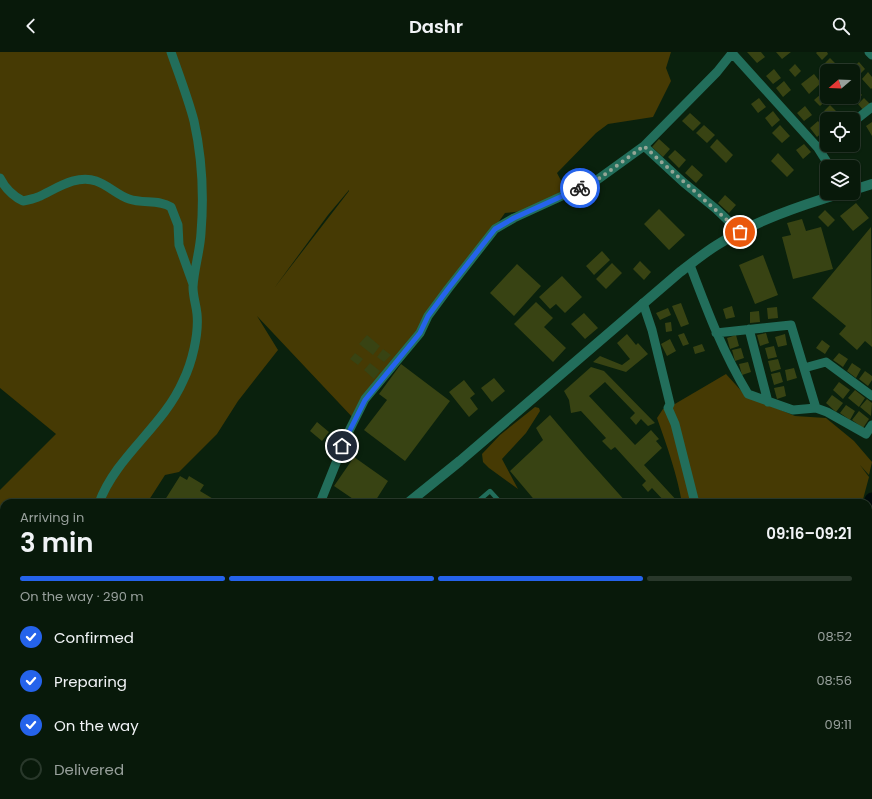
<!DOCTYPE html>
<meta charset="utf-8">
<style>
:root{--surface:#08190a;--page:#112213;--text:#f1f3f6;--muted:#98a09c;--line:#29382b;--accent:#2563eb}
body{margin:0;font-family:Poppins,sans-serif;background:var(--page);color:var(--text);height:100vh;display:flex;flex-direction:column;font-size:15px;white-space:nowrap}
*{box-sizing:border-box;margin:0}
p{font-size:13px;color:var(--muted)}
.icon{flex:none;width:22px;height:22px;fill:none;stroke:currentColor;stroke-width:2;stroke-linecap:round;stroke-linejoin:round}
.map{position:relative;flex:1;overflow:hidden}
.panel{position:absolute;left:0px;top:447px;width:872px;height:300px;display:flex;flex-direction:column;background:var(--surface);border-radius:12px 12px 0 0;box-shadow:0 1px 3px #0004,0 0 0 1px var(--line)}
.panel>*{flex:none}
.needle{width:26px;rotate:251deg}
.fabs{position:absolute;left:820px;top:12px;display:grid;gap:8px}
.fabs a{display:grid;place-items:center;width:40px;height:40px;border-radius:6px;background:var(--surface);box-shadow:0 1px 3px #0004,0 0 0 1px var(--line);font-size:20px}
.pin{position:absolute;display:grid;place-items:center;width:34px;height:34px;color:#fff;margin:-17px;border:2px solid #fff;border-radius:50%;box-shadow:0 1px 4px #0007}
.courier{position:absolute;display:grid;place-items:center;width:40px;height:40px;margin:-20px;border:3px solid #2563eb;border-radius:50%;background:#fff;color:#222;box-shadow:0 1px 5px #0007}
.headline em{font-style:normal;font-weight:600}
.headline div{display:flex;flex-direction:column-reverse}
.headline{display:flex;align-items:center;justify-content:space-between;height:68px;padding:0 20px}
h1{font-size:26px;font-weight:600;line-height:30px}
.bar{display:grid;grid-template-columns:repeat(4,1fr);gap:6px 4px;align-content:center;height:48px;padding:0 20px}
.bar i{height:5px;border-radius:3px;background:var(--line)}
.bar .active{background:var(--accent)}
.bar p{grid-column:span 4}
ol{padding:0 20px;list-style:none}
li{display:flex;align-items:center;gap:12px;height:44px}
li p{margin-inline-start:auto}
li .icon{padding:4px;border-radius:50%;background:var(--accent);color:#fff;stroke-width:4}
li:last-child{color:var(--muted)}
li i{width:22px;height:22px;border:2px solid var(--line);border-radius:50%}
header{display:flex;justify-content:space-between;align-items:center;height:52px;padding:0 20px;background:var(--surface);font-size:18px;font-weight:600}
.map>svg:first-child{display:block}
</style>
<header><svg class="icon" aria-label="back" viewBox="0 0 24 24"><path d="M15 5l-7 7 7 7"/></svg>Dashr<svg class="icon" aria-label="search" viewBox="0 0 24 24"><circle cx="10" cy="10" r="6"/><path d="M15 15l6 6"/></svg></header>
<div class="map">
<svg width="872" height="747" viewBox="0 0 872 747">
<rect width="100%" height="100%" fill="#0a210d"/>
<path fill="#463a04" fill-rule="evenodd" d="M0,0h671l-5,16 5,13 -18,36 -45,7 -12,9 -39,40 9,17 -43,21 -18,2 -150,207 -98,-104 21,34 -40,51 -21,33 -38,38 -14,3 -18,28h-143v70l-4,-4v-79l56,-56 -56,-46zM349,138v1l-74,96 53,-72z
M726,322l19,21 50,21 31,2 28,23 18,21 -3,13 -9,-10 9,12 -7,26h-180c-5,-29 -15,-57 -25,-85l6,-9 5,-1z
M535,355l4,1 1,3 -14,22 -24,26 16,30 -29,-21 -6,-6 -1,-8 18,-19z
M872,466v243l-4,21v-256z
M787,743h78v4h-80z"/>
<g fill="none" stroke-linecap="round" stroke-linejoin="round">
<path stroke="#000b0b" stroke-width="15" d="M868,462l4,-14
M787,747l1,-4"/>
</g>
<path fill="#384313" d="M747,0h14l4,5 -8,6z
M776,0h15l-9,7z
M817,0h10l1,2 -6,6 -6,-7z
M830,6l7,7 -7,6 -6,-7z
M859,10l6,7 -6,6 -7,-7z
M795,12l6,7 -6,6 -6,-7z
M774,17l7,9 -8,6 -7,-8z
M868,20l4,5v11l-1,1 -9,-10z
M814,22l7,9 -12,11 -8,-10z
M784,29l7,9 -8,7 -7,-9z
M856,36l6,7 -6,6 -3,-3v-7z
M821,42l6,6 -7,6 -6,-6z
M759,46l7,9 -8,6 -7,-9z
M864,46l7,7 -7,6 -6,-7z
M830,53l7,7 -7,6 -6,-7z
M805,54l7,9 -8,6 -7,-8z
M773,59l7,9 -8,7 -7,-9z
M690,61l11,10 -8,8 -11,-10z
M841,62l5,5h-11z
M818,69l7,9 -8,7 -7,-9z
M872,70v14l-6,-10z
M704,73l11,10 -8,8 -11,-10z
M780,73l10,11 -8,7 -10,-10z
M855,82l6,10 -9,6 -3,-5h4v-9z
M659,87l11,10 -7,8 -11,-10z
M717,87l16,16 -7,8 -16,-16z
M804,92l7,8 -8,7 -7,-9z
M675,98l11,10 -7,8 -11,-11z
M778,101l16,17 -7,7 -16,-16z
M692,113l11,10 -7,8 -11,-10z
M725,143l11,10 -7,8 -11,-10z
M856,151l13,15 -16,13 -13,-15z
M659,157l26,26 -16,15 -25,-26z
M825,158l10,10 -7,7 -10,-10z
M802,167l4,12 15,-4 12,42 -40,10 -11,-42 9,-2 -4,-12z
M871,175l1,120 -7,-6 -8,9 -18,-16 7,-8 -34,-28z
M602,199l8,9 -16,15 -8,-9z
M763,203l15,40 -23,9 -16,-39z
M640,209l11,11 -7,8 -11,-11z
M612,211l10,10 -16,16 -10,-10z
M517,212l24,22 -27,30 -24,-23z
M562,224l20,21 -17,16 -9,-9 -6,5 -11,-12z
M536,250l17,16 -9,9 22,21 -13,14 -39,-38z
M681,251l8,21 -8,3 -9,-21z
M732,254l3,11 -9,2 -3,-10z
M777,255l1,11 -10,1 -1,-11z
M668,256l3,7 -11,5 -4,-7z
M759,259l1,11 -10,1v-11z
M584,261l14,15 -13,11 -14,-15z
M671,270l1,9 -6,1 -1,-9z
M684,281l5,11 -6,2 -5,-11z
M766,281l3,10 -9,3 -3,-11z
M627,282l9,11 2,-2 10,11 -22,18 -33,-10 7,-6 22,9 8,-6 -13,-16z
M785,282l2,11 -9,2 -3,-10z
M367,283l13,11 -7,9 -14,-11z
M736,283l3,11 -9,3 -3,-11z
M670,287l6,12 -9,5 -6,-12z
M822,288l8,6 -5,8 -9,-6z
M702,292l3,7 -10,3 -2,-7z
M774,294l3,11 -9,2 -3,-11z
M741,296l3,10 -9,3 -3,-11z
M383,297l8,6 -7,7 -7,-5z
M355,301l8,6 -5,6 -8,-6z
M839,301l9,6 -5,8 -10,-7z
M778,307l3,10 -10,3 -3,-11z
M748,310l3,10 -9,3 -3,-11z
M370,311l10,8 -6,8 -10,-9z
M852,311l9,6 -5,9 -9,-7z
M401,312l49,37 -45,60 -41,-31 23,-30 -8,-6z
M591,315l13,4 51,52 -7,3 -7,-7 -5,6 -6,-7 5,-5 -30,-31 -16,14 46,49 16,-15 8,9 -3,2 6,7 -18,17 35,38h-13l-14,-15 -4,4 -6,-7 4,-4 -31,-34 -4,3 -9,-9 4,-3 -25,-27 -10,2 -2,-13 -5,-9z
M794,316l3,10 -10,3 -2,-11z
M865,319l7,5v4l-4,6 -9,-7z
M780,320l3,10 -9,3 -3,-11z
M494,326l11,13 -13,11 -11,-14z
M464,328l11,14 -5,4 8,11 -9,8 -20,-25z
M839,330l11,8 -7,9 -10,-9z
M784,334l2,10 -9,3 -3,-11z
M855,338l10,8 -6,9 -11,-9z
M832,343l11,8 -7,9 -10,-9z
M867,347l5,4 -1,13 -11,-9z
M846,353l9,6 -5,9 -10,-7z
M859,359l10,8 -6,9 -11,-8z
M550,363l34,40 43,48h-90l-27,-32 33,-31 -7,-12z
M317,370l12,10 -7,9 -12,-10z
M354,405l34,24 -14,22h-15l-25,-17z
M180,424l7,4 2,-4 15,9 -4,6 20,12h-57z
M0,579l4,5v25l-4,-4z
M4,640v12l-4,-5v-4z
M75,743h370l3,4h-377z"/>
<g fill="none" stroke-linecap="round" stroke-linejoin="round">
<path stroke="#226e5b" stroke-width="4.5" d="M476,451l14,-12 11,12
M493,743l3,4
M136,747l4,-4"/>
<path stroke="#226e5b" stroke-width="9" d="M869,0l3,3
M732,1l86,95 12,19
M853,70l19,-15
M644,94l39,36 33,27 24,23
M818,96l9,-7
M0,126c5,10 13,18 23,23 5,-1 10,-2 15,-4 18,-8 38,-23 58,-16 12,4 21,14 33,18 14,5 30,0 42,8l7,18 1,20 14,39
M690,213c17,45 33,88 58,129l45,16 23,-2 11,4 39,22 6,-9
M643,251l9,27 18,74 -2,4 7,16 20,79
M749,277l19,73
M716,281l75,-8 25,83
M804,316l22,-6 46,34
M99,451c17,-47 64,-76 84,-122 9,-18 16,-47 14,-67 -1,-10 -4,-17 -4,-27 1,-18 7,-36 8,-54 3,-37 1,-76 -7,-112 -6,-23 -15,-46 -23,-69
M320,451l28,-70 17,-34 55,-66 8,-17 20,-27 47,-60 19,-11 83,-38 47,-34 73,-74 16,-20
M0,558l4,2
M0,634l4,-3
M763,743l1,4"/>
<path stroke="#226e5b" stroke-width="10" d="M853,138l19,-6
M408,451l52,-42 220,-189c12,-9 24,-19 37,-27 38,-24 82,-39 125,-52
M48,747l4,-4"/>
</g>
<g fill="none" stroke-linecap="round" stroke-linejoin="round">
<path stroke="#94a696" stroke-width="4" stroke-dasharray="0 7.2" d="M580,136l17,-8 47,-34c32,30 65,57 96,86"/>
<path stroke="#2563eb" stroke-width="5" d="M342,394l23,-46 55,-67 8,-17 20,-27 47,-60 19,-11 66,-30"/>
</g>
</svg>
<div class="fabs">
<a><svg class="needle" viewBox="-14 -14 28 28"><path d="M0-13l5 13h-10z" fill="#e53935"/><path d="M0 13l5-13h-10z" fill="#98a09c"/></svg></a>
<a><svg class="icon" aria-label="locate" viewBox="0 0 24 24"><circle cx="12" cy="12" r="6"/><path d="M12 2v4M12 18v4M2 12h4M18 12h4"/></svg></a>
<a><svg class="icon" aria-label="layers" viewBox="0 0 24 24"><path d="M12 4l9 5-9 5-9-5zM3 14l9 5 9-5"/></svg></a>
</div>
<div class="pin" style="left:740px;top:180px;background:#ea580c"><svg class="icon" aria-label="bag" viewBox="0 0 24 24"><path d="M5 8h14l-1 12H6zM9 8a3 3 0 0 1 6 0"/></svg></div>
<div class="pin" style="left:342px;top:394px;background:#1f2937"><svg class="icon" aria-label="home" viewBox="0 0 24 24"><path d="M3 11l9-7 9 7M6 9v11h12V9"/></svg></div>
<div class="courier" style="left:580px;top:136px"><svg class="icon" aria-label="bike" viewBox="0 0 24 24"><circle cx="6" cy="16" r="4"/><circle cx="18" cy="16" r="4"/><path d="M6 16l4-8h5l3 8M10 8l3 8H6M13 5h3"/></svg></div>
<section class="panel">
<div class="headline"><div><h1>3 min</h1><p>Arriving in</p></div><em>09:16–09:21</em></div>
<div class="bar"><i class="active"></i><i class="active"></i><i class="active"></i><i></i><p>On the way · 290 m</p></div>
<ol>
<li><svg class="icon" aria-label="check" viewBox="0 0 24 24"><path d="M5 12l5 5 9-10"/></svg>Confirmed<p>08:52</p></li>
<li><svg class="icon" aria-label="check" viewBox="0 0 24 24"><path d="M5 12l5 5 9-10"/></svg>Preparing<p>08:56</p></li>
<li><svg class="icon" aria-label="check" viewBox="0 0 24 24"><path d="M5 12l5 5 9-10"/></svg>On the way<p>09:11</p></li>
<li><i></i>Delivered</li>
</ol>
</section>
</div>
